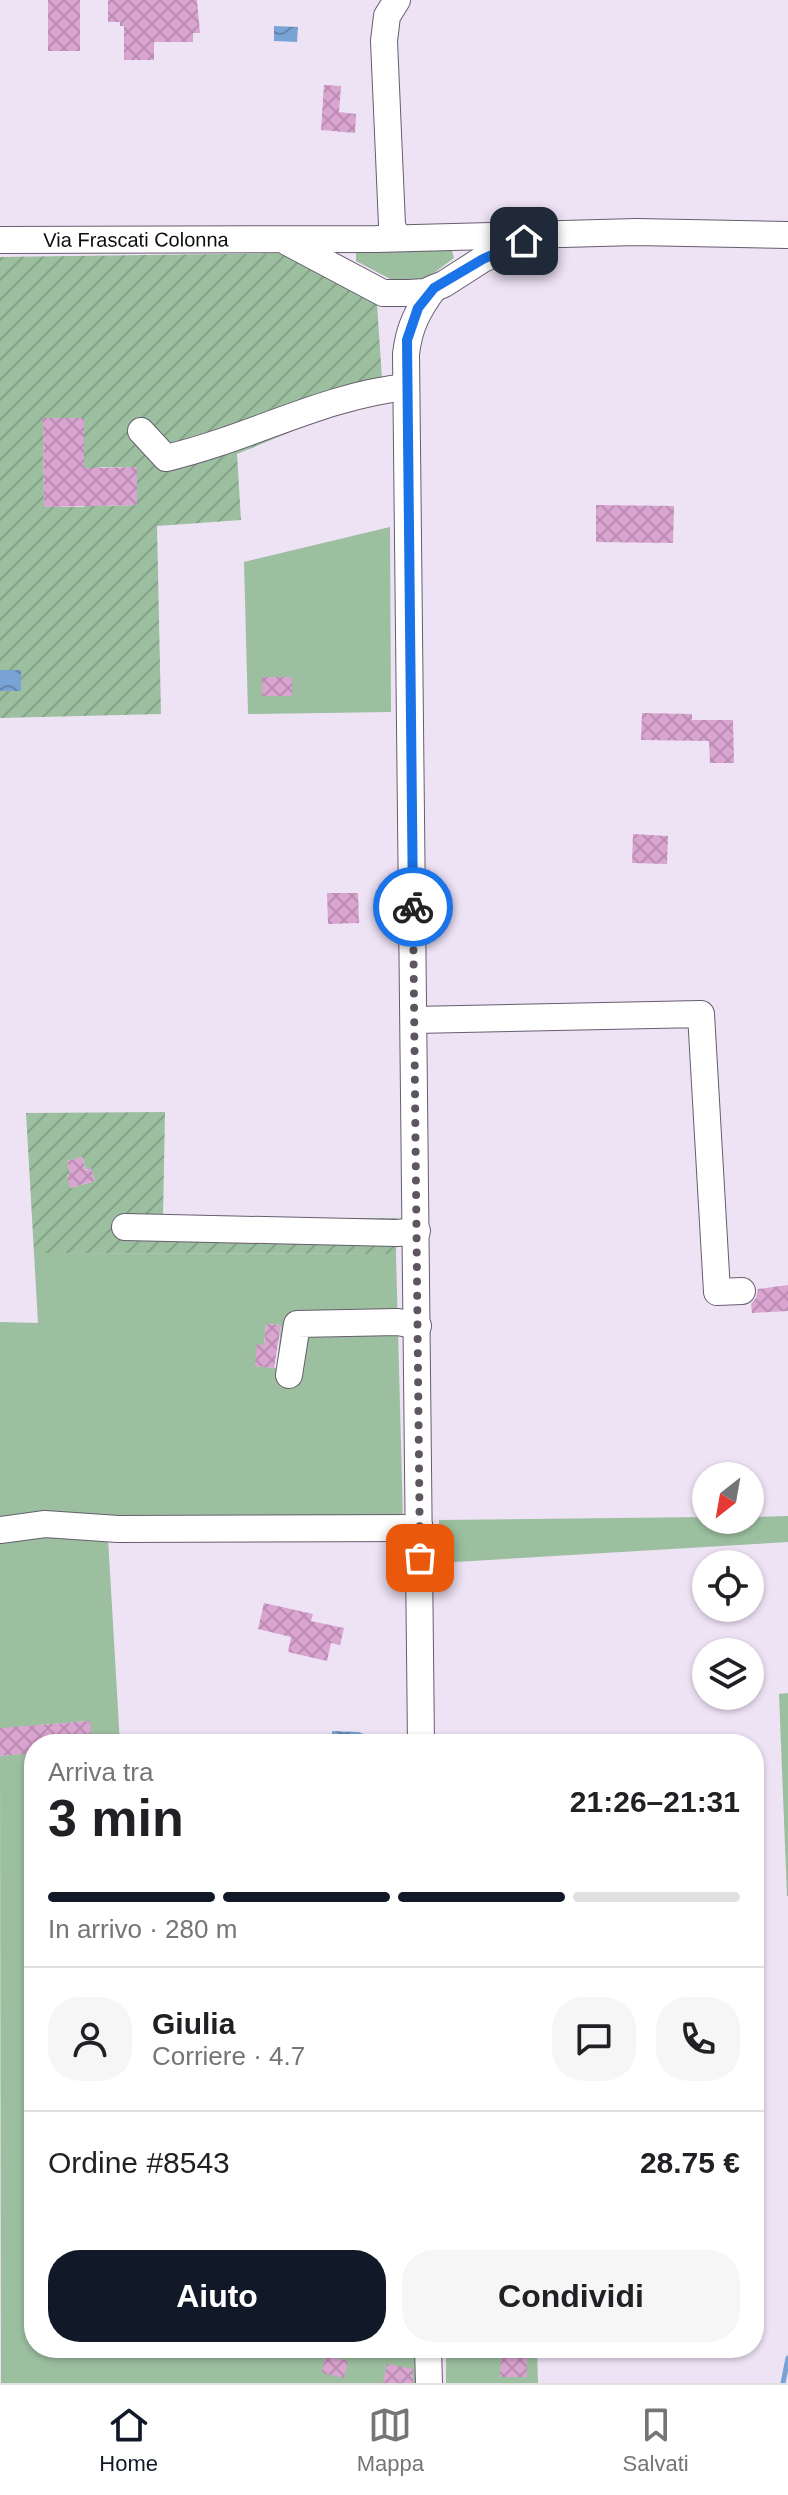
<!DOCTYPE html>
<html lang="it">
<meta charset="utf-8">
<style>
:root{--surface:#fff;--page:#f6f6f6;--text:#202124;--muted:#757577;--line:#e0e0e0;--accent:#111827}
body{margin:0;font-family:Arial,sans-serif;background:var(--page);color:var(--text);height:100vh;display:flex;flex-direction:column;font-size:30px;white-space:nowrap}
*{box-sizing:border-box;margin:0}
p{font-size:26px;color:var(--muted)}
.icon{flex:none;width:44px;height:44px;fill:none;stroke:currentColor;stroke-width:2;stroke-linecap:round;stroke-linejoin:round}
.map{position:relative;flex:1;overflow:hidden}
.details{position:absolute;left:24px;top:1734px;width:740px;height:624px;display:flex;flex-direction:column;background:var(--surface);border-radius:32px;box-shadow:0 2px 6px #0004}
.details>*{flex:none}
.needle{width:52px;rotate:211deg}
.controls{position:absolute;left:692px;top:1462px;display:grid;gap:16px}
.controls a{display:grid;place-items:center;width:72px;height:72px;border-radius:50%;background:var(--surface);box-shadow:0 2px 6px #0004;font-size:40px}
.pin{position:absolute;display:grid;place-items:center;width:68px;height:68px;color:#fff;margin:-34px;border-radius:16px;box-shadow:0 4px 12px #0006}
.courier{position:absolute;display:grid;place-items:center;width:80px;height:80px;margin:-40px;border:6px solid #1a73e8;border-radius:50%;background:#fff;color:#222;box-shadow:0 2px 10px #0007}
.summary em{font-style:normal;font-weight:800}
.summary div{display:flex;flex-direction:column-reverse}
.summary{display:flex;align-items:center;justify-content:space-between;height:136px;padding:0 24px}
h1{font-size:52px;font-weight:800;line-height:60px}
.bar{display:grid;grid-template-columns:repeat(4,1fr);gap:12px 8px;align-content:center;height:96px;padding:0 24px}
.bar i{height:10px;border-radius:6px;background:var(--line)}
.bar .active{background:var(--accent)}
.bar p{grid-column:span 4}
.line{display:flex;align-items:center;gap:20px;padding:0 24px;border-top:2px solid var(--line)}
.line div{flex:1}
.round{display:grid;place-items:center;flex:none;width:84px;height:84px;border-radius:32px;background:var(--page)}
.primary-button{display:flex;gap:16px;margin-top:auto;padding:16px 24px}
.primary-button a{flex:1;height:92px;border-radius:32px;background:var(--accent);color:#fff;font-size:32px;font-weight:800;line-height:92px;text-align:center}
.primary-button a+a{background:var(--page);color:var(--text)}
.tabs{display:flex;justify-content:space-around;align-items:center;height:112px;border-top:2px solid var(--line);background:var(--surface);font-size:22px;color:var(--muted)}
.tabs a{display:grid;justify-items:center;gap:4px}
.tabs .active{color:var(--accent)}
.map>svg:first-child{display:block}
</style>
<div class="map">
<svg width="788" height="2383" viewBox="0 0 788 2383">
<defs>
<pattern id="garden-furrows" width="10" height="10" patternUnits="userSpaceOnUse" patternTransform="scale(2)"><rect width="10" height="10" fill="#9cbfa0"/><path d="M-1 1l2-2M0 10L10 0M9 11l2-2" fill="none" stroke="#85a389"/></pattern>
<pattern id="water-waves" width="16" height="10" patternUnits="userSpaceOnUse" patternTransform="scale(2)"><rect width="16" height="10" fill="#79a3d4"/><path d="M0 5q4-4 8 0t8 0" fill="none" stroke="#6283ab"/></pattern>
<pattern id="building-cross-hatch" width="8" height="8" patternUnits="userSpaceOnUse" patternTransform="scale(2)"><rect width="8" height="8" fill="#daa4d1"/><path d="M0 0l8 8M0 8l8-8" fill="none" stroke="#ba8cb2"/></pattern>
</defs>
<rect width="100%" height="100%" fill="#eee2f5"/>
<path fill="#9cbfa0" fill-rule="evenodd" d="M450,243l4,15 -27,20 -33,3 -38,-20v-15z
M390,527l1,185 -143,2 -4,-152zM262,677h29v19h-29z
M34,1253l362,1 7,266 -403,1v-199l38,1zM266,1324l15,1 -4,43 -22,-2 9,-21z
M788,1516v26l-350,21 1,-43 267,-3v3h44v-3z
M48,1534l60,4 12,206h-28l-3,-23 -73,6 2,27 16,-1v595h386v35h-419l-1,-627 10,-1 -2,-27h-8v-190z
M788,1693v203h-1l-8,-202z
M446,2348h91l1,35h-92zM501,2352h25l1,25h-26z"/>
<path fill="url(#garden-furrows)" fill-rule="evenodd" d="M292,253l85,51 6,90 -146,60 4,66 -84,6 4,188 -161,4v-27h21v-21h-21v-413zM43,418l41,57 16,-8h37v38l-37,1 -16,-14v15h-40z
M165,1112l-2,106h234l-1,36 -362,-1 -8,-140zM82,1157l4,12h5l4,12 -24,7 -4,-13 3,-1 -3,-13z"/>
<path fill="url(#water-waves)" d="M274,26l24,1 -1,15 -23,-1z
M0,670h21v21h-21z
M332,1731l27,1 15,7v5h-42z"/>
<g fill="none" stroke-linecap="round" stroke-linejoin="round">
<path stroke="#79a3d4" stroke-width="5" d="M783,2383l5,-25"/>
</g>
<path fill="url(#building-cross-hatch)" d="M48,0h32v51h-32z
M108,0h89l3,33h-7v9h-39v18h-30v-34h-4v-4h-12z
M324,85l17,1 -2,26 17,2 -1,19 -34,-3z
M43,418h41v50l53,-1v38l-93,2z
M596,505l78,1 -1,37 -77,-1z
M262,677h30v19h-30z
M642,713l50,1v6h41l1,43h-24l-1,-22 -68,-1z
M633,834l35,2 -1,28 -35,-1z
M327,893h31l1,30 -31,1z
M82,1157l4,13 5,-2 4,13 -25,7 -3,-13 3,-1 -3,-13z
M788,1285v26l-36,2 -1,-9 5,-6 2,-9z
M266,1324l15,1 -7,43 -19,-2 2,-22 7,1z
M264,1603l49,11 -2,7 33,7 -4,17 -9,-2 -4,18 -39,-9 3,-15 -33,-8z
M90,1721l2,23h-58v9l-34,3v-28z
M501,2351l26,1v25h-27z
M325,2356l23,5 -4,17 -22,-5z
M387,2364l26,5v14h-30z"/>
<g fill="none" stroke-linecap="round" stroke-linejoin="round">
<g stroke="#675d6e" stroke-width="28">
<g id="minor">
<path d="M397,0l-10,16 -3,25 8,184 5,13"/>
<path id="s1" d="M0,240l376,-1 260,-7 152,3"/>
<path d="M287,242l96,51h26l16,-1 19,-8 39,-25 46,-20"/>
<path d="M141,431l25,27c82,-19 157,-62 240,-71"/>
<path d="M414,1020l287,-6 16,278 25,-1"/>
<path d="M125,1227l272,6 20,-2"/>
<path d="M289,1375l8,-51 101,-2 20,4"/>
<path d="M0,1530l45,-6 73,5 302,-1"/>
<path d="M421,1744l-15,-1390c3,-27 12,-44 28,-66"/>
<path d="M428,2348l1,35"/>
</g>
</g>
<use href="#minor" stroke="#fff" stroke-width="26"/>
</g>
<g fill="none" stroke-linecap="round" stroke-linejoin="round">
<path stroke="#5d5661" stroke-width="8" stroke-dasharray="0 14.4" d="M413,907l7,651"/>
<path stroke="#1a73e8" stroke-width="10" d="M413,907l-6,-567 11,-32 16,-20 49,-29 41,-18"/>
</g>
<g text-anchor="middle" stroke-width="6" stroke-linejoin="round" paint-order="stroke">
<g font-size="20" fill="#0f0b11" stroke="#fff">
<text dy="7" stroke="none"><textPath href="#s1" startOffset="136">Via Frascati Colonna</textPath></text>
</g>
</g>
</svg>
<div class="controls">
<a><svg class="needle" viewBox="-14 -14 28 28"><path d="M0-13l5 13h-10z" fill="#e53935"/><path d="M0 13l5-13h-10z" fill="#757577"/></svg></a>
<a><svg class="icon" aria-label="locate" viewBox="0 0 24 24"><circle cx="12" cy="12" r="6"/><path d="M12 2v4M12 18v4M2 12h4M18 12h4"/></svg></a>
<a><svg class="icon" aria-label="layers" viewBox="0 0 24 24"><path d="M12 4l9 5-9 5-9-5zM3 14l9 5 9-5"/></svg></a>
</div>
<div class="pin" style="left:420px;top:1558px;background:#ea580c"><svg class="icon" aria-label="bag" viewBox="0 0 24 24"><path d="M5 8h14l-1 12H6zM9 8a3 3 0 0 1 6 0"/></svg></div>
<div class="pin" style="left:524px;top:241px;background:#1f2937"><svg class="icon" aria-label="home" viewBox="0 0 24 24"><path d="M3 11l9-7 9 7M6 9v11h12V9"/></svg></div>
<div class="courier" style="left:413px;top:907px"><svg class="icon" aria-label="bike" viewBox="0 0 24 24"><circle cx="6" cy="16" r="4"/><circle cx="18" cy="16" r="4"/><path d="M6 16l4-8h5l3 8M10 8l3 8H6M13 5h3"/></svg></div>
<section class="details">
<div class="summary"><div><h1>3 min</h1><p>Arriva tra</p></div><em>21:26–21:31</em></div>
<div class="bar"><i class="active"></i><i class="active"></i><i class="active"></i><i></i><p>In arrivo · 280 m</p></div>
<div class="line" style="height:144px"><a class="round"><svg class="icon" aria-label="person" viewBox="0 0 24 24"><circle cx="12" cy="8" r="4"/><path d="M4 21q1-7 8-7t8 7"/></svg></a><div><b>Giulia</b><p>Corriere · 4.7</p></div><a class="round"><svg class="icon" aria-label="chat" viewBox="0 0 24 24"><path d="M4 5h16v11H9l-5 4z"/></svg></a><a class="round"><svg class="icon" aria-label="phone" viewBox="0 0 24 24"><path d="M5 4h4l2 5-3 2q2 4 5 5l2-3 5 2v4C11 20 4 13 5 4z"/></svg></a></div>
<div class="line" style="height:104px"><div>Ordine #8543</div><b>28.75 €</b></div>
<div class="primary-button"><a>Aiuto</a><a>Condividi</a></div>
</section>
</div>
<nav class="tabs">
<a class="active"><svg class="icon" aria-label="home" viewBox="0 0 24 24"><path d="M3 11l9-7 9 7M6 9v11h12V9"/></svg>Home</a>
<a><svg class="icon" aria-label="map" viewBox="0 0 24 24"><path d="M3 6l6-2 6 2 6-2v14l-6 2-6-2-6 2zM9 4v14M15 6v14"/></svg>Mappa</a>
<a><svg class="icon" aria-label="saved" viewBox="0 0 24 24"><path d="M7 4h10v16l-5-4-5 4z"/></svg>Salvati</a>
</nav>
